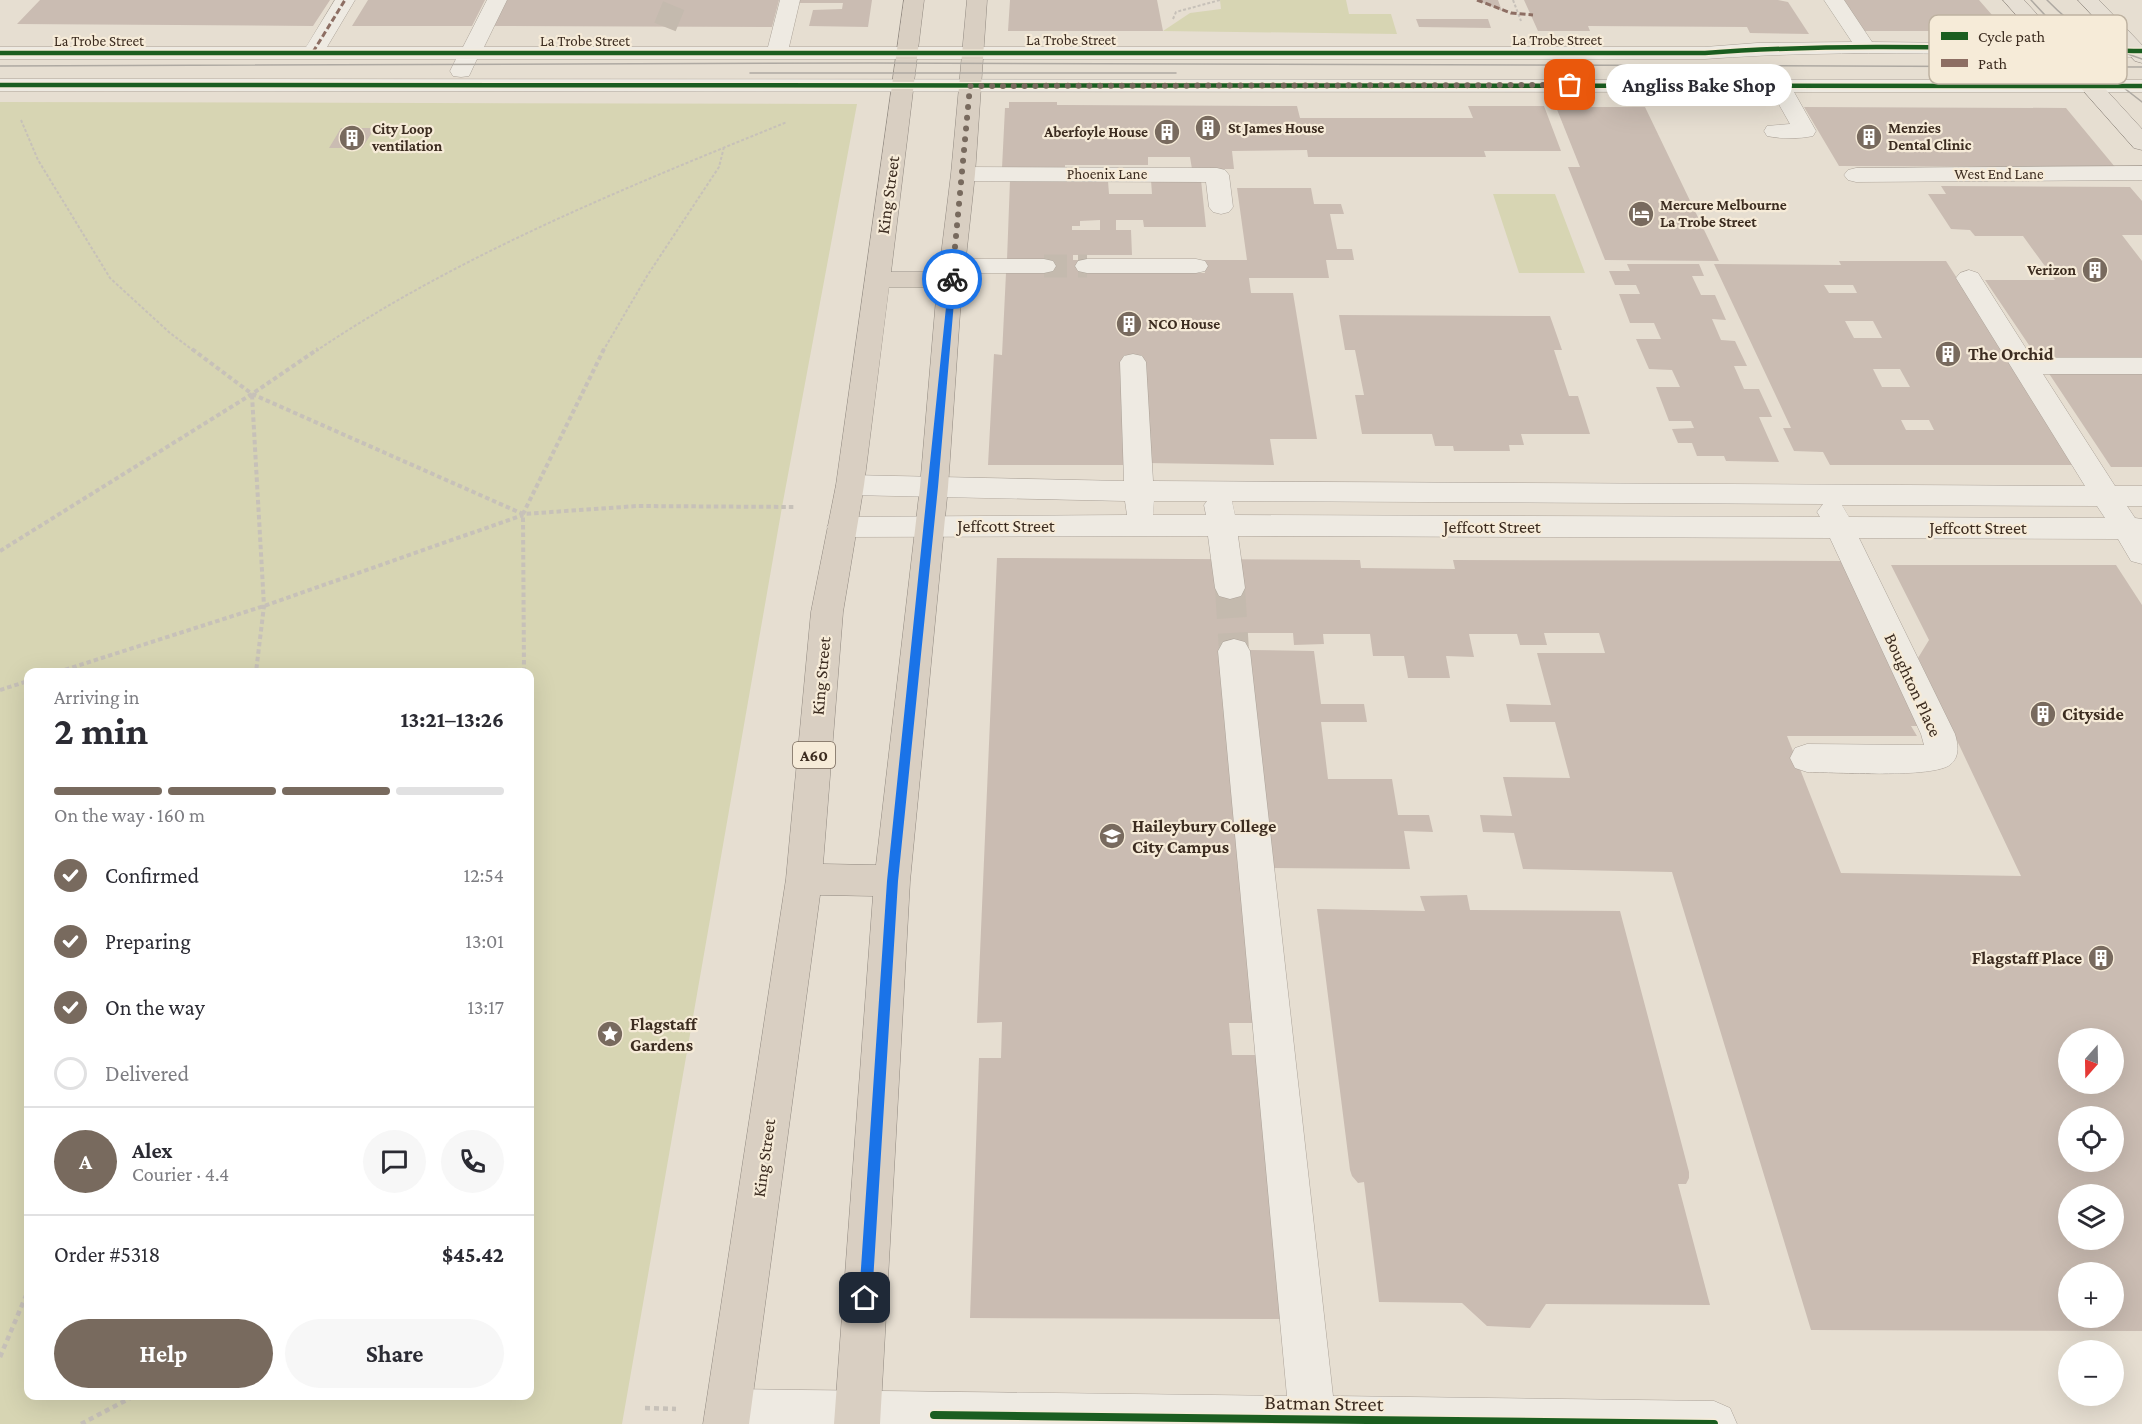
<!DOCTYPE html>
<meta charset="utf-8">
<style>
:root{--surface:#fff;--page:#f7f7f7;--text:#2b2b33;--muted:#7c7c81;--line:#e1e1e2;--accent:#786a5e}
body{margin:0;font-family:"Crimson Pro",serif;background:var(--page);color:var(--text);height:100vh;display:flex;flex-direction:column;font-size:22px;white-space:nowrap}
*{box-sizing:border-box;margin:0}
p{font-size:20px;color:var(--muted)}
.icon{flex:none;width:33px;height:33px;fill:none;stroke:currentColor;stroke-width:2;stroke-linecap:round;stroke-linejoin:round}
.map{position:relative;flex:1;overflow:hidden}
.panel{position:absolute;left:24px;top:668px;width:510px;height:732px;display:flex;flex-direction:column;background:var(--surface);border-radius:12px;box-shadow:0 6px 24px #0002}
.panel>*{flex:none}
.needle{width:39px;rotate:200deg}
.buttons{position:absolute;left:2058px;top:1028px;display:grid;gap:12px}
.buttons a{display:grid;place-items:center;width:66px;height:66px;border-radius:50%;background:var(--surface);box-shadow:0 6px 24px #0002;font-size:30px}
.pin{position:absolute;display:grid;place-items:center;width:51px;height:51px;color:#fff;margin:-26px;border-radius:12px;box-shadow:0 3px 9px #0006}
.courier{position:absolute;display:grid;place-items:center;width:60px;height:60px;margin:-30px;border:4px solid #1a73e8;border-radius:50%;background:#fff;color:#222;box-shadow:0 2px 8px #0007}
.bubble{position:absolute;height:42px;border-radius:21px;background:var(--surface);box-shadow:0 6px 24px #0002;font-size:20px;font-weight:700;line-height:42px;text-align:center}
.headline em{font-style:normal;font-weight:700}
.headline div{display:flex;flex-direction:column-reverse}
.headline{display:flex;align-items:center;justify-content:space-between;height:102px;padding:0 30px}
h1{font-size:39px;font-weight:700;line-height:45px}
.bar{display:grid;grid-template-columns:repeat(4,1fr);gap:9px 6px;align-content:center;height:72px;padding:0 30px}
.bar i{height:8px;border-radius:4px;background:var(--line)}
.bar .on{background:var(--accent)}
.bar p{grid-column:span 4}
.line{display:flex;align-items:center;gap:15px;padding:0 30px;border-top:2px solid var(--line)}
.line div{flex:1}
.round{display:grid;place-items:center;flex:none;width:63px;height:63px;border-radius:32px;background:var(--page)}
ol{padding:0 30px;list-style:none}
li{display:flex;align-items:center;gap:18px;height:66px}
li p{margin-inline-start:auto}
li .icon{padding:6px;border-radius:50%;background:var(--accent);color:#fff;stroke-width:4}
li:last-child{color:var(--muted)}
li i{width:33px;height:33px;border:3px solid var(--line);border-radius:50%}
.cta{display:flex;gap:12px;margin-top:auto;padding:12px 30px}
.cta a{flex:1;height:69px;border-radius:36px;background:var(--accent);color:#fff;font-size:24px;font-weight:700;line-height:69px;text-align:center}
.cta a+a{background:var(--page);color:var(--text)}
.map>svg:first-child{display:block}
</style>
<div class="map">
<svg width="2142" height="1424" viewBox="0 0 2142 1424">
<rect width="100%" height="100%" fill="#e6ded1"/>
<path fill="#d7d5b3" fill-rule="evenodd" d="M1220,0h126l3,14h42l6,20 -234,-3 27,-18 31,-4z
M0,102l857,2 -75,403 -160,917h-622zM28,672h502v723h-502z
M1493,194h62l30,79h-66z"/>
<path fill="#cabcb2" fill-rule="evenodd" d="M40,0h290l-17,26 -296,-2z
M368,0h117l-13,26h-120z
M507,0h272l-7,27 -279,-1z
M798,0h74l-4,27 -59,-1 4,-16 29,-1 1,-6h-46z
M1010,0h147l6,31h-155z
M1477,0h21l4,11z
M1524,0h254l10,2 21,32 -59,-1 -3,-6 -159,-1 2,5h-52z
M1842,0h137l27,31h-142z
M1416,19h72l3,9 -72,-1z
M1009,102h48v3h8l232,1 3,12h173l-5,-12h76l17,45h-77l2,6h-178l-1,-7 -75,1 2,18h-42l-2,-12h-42v8h-83v3h-63l3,-60h4z
M1556,107h89l74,154 -114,-1 -37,-93h12z
M1804,107l262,1 49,59 -276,-1z
M341,128h34l-13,20h-33z
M1010,180l98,1 1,13h43l-1,-14h50l5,47h-62l-1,-7h-27v10h15l1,25h-59v5h14l1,13h117l-1,-13h43l-10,-72h74l3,16h27l3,10h-14l7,35h15l2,11h-28l3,18h-80l2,15h42l24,146h-47l4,26 -127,-2 -5,-108h-18l4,110h-140l6,-111 8,1 4,-82h39v-13h-38zM1100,220v10h-28v-4h8v-5z
M1941,186l189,1 12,14v34h-20l20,26v96h-105l-52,-77h70l-32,-44h-48l-5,-6 -19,-1 -23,-35h18z
M1839,261h107l131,204h-247l-7,-13 -29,-1 -11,-23h8l-77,-164 127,1zM1824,285h29l4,8h-28zM1845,321h28l9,17h-28zM1873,369h27l10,18h-28zM1901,420h28l5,10h-28z
M1627,264h72l5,12h-12l9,19h14l11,25 -14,-1 9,21 14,1 12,25h-13l10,23h15l13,28h-13l20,45 -53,-1 -2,-5h-27l-5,-13h-14l-6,-14 22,-1 -3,-7h-22l-13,-34h24l-8,-17 -23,-1 -13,-30h25l-7,-16h-24l-11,-29h21l-4,-9h-21l-6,-14h21z
M1339,315l211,1 12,34h-8l15,46h9l12,38h-69l3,11h-15l1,6h-56l-1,-5h-18l-3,-12h-70l-7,-39h9l-9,-45h-10z
M2048,372l94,1v94h-31z
M997,558l363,2 1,8 94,1 -2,-9 392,1 78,165h-12l6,10h-130l54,137 180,3 -103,-218 11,-18 -38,-75h225l26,40v726l-331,-1 -139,-458 -149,-3 -9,-36 -31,-1 -3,-17 32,1 -9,-39 67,1 -15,-56h-45l-4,-18 45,1 -14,-52h68l-6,-20h-55l3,12h-27l-3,-11h-48l5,23 -28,-1 4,22h-42l-4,-22h-31l-3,-22h-47l1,10 -30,1 -1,-12h-47l10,390h-27l3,32h26l23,264 -311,-1 9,-260h22l1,-36 -25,1zM2068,1038h46v45h-46zM2068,1116h46v45h-46zM2068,1194h46v45h-46zM2068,1272h46v45h-46z
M1248,650l66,1 7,53h43l3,18h-46l7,57h64l6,36h31l4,17 -29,-1 6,38 -140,-1z
M1467,895l3,15 150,1 69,261v6l-3,6h-8l32,121 -164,-1 -16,24 -43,-2 -25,-23 -83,-1 -15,-120 -6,1 -6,-7 -2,-6 -33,-261 108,2 -5,-15z"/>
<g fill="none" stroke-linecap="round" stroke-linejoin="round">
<path stroke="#c4baae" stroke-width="23" stroke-dasharray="23 11" stroke-linecap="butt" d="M665,27l11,-27
M1044,266h43"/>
<path stroke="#c4baae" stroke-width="30" stroke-dasharray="30 15" stroke-linecap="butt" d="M1230,588l4,63"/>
<g stroke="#aca399" stroke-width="1">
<path id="minor" d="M335,0h20l-28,47h136l24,-47h20l-23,47h284l12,-47h20l-11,47h916l52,-4 95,-1 -28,-42h20l28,42 270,3v12c-145,-1 -292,-9 -437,2h-1228l-8,17 -8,1 -8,-1 -3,-5 6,-12h-456v-12h306z
M0,79l2142,1v12h-348l22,39 -3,5c-14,3 -32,3 -46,0l-3,-5 3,-5 23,-2 -18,-32 -1772,-1z
M2142,166v14l-286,2 -8,-2 -4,-5 4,-5 8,-2z
M963,167l254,1 8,2 4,5 4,32 -4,5 -8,2 -8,-2 -4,-5 -3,-25 -243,-1 -8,-2 -4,-5 4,-5z
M954,259h90l9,2 3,5 -3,5 -9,2h-90l-9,-2 -3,-5 3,-5z
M1087,259h109l9,2 3,5 -3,5 -9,2h-109l-9,-2 -3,-5 3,-5z
M1969,270l9,3 54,85h110v16h-99l72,112h27v20h-15l8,12 7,1v45l-11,-3 -13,-22 -259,-1 96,196c3,10 5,22 -4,30 -16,15 -118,8 -144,8l-12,-4 -5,-10 5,-10 12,-4 117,1 -3,-11 -91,-196 -592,-2 7,52 -4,8 -11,3 -11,-3 -4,-8 -7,-52 -366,1 -10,-3 -5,-7 5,-7 10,-3 285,-2 -2,-14 -275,-6 -10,-3 -4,-7 4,-7 10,-3 274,6 -4,-119 4,-6 9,-2 9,2 4,6 7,119 932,5 -129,-208 4,-5zM1154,501h53l-3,4 2,10h-53zM1232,501l591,3 -6,8 3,5 -585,-2zM1842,505l255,1 8,12 -256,-1z
M1234,639l11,3 5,9 83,745 381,5 16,7 7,16h-1027l-5,-12 7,-16 16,-7 559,7 -69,-745 5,-9z"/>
</g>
<g stroke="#918980" stroke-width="1">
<path id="major" d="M2003,0h21l118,129v21l-8,-2z
M2078,0h21l43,45v18l-7,-2z"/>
</g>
<g stroke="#918980" stroke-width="1">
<path id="highway" d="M904,0h20l-33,272h48l12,-98 16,-174h20l-12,174 -15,139 -12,174 -38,394 -30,543h-46l39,-528 -53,-1 -71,529h-46l83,-545 25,-267 25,-127zM889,287h48l-17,200 -44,378 -53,-1 20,-252 21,-127z"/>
</g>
<path stroke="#c7c1b9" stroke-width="2" stroke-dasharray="3 2" stroke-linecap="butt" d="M1513,0l8,21
M1173,19l3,-7 44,-12
M21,120l17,40 72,118 60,55 24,18
M316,351c144,-97 311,-164 471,-229
M603,351l44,-75 72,-109 5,-20"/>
<path stroke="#c7c1b9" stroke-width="4" stroke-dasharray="4.5 3" stroke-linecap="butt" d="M192,349l60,45 271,120 114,-8 158,1
M252,395l12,211 -8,66
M0,551l252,-157 66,-45
M58,672l206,-66 259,-91
M524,672l-1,-158 81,-165
M0,690l28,-9"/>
<path stroke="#c7c1b9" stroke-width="4.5" stroke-dasharray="5 4" stroke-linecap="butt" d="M0,1357l28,-66
M645,1408l31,1
M81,1424l55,-29"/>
<use href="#minor" fill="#eeeae2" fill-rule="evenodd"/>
<use href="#major" fill="#e6dfd4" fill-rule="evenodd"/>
<use href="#highway" fill="#d9cfc2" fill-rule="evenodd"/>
<path stroke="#aea9a2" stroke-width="1.5" d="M2031,0l53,57 58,45
M2047,0c28,29 57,47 95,59
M2084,39l29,31
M2024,63l29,-13 4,-11 -4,-13
M0,66l870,-3 1272,4
M750,73h426"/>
<path stroke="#8d6e63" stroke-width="3" stroke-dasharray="6 3" stroke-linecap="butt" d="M1477,0l34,13 22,2
M313,52l32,-52"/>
<g stroke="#f6ebd8" stroke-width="7">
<path id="cycleway-far1" d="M0,53h1705c145,-11 292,-4 437,-2
M0,85l2142,1"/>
</g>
<g stroke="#f6ebd8" stroke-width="11">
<path id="cycleway" d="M934,1415l780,9"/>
</g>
<use href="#cycleway-far1" stroke="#1b5e20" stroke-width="4.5"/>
<use href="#cycleway" stroke="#1b5e20" stroke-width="8"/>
</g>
<path fill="#1a73e8" d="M949,278l7,1 -18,208 -40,394 -26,417 -2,5 -5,2 -4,-2 -2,-5 28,-417z"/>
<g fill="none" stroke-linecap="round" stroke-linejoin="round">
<path stroke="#786a5e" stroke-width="6" stroke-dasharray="0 10.8" d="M952,279l18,-193 600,-1"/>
</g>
<defs>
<g id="building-disc" transform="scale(1.35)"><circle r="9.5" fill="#786a5e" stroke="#f6ebd8"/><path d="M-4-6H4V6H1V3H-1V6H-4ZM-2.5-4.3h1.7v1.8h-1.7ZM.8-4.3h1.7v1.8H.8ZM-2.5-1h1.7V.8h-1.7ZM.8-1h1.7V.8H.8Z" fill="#fff"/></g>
<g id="hotel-disc" transform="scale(1.35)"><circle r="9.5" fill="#786a5e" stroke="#f6ebd8"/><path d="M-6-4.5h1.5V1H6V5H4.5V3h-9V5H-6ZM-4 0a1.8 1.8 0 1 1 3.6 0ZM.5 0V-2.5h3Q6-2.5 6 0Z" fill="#fff"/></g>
<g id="school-disc" transform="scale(1.35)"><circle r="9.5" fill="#786a5e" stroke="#f6ebd8"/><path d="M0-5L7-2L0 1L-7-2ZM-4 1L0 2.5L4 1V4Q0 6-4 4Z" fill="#fff"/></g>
<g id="sight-disc" transform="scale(1.35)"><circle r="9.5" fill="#786a5e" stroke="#f6ebd8"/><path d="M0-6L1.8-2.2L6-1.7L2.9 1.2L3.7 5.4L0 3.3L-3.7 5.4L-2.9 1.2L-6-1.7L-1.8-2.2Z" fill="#fff"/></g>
</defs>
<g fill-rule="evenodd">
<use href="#building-disc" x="1208" y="128"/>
<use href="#building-disc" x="1167" y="132"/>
<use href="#building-disc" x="1869" y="137"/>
<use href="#building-disc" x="352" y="138"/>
<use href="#hotel-disc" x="1641" y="214"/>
<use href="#building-disc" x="2095" y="270"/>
<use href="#building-disc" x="1129" y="324"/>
<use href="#building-disc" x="1948" y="354"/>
<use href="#building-disc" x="2043" y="714"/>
<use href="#school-disc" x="1112" y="836"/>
<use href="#building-disc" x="2101" y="958"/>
<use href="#sight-disc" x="610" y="1034"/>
</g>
<g text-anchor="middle" stroke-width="4.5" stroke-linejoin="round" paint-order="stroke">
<g font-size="15" fill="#3c2c20" stroke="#f6ebd8">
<text x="1071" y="45">La Trobe Street</text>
<text x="1557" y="45">La Trobe Street</text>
<text x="99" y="46">La Trobe Street</text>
<text x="585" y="46">La Trobe Street</text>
<text x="1107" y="179">Phoenix Lane</text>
<text x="1999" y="179">West End Lane</text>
</g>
<g font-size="15" font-weight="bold" fill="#3c2c20" stroke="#f6ebd8" text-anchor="start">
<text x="1228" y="133">St James House</text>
<text x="1888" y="133">Menzies<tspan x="1888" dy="17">Dental Clinic</tspan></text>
<text x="372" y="134">City Loop<tspan x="372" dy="17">ventilation</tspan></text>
<text x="1148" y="137" text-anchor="end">Aberfoyle House</text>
<text x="1660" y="210">Mercure Melbourne<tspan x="1660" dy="17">La Trobe Street</tspan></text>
<text x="2076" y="275" text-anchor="end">Verizon</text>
<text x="1148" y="329">NCO House</text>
</g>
<rect fill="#f6ebd8" stroke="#746557" stroke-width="1.5" x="793" y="742" width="42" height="26" rx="4.5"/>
<g font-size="16" font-weight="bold" fill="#3c2c20">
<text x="814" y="761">A60</text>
</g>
<g font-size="18" fill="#3c2c20" stroke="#f6ebd8">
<text transform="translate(888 195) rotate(-82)" y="6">King Street</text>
<text x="1006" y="532">Jeffcott Street</text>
<text x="1492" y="533">Jeffcott Street</text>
<text x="1978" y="534">Jeffcott Street</text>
<text transform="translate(821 676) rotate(-85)" y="6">King Street</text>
<text transform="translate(1913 685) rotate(65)" y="6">Boughton Place</text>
<text transform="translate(764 1158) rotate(-82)" y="6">King Street</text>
</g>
<g font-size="18" font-weight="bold" fill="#3c2c20" stroke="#f6ebd8" text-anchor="start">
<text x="1968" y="360">The Orchid</text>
<text x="2062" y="720">Cityside</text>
<text x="1132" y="832">Haileybury College<tspan x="1132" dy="21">City Campus</tspan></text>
<text x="2082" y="964" text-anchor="end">Flagstaff Place</text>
<text x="630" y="1030">Flagstaff<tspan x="630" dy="21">Gardens</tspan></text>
</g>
<g font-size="21" fill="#3c2c20" stroke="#f6ebd8">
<text transform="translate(1324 1403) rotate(1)" y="7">Batman Street</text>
</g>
</g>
<rect x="1929" y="15" width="198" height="69" rx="9" fill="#f6ebd8" stroke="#beb2a1" stroke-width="1.5"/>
<rect x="1941" y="32" width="27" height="8" fill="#1b5e20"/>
<rect x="1941" y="59" width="27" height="8" fill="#8d6e63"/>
<g font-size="16" fill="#3c2c20">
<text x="1978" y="42">Cycle path</text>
<text x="1978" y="69">Path</text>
</g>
</svg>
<div class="buttons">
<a><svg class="needle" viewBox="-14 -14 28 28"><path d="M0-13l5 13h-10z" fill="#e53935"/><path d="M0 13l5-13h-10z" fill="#7c7c81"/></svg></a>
<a><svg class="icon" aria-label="locate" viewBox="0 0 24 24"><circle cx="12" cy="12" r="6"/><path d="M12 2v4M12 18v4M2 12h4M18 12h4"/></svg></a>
<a><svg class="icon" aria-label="layers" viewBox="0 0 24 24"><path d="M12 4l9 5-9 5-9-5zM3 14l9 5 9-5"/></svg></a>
<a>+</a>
<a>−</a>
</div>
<div class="pin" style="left:1570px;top:85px;background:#ea580c"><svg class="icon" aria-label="bag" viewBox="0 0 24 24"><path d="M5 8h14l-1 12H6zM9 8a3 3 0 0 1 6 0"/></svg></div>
<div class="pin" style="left:865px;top:1298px;background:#1f2937"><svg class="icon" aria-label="home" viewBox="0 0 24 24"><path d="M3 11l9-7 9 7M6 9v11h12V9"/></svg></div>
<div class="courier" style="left:952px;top:279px"><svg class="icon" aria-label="bike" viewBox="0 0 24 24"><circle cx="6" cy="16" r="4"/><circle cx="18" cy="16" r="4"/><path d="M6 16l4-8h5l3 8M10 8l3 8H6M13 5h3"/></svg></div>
<div class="bubble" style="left:1606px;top:64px;width:186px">Angliss Bake Shop</div>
<section class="panel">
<div class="headline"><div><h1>2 min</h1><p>Arriving in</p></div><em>13:21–13:26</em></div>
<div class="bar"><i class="on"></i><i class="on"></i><i class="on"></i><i></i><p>On the way · 160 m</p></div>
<ol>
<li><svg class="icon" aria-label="check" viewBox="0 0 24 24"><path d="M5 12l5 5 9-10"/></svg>Confirmed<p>12:54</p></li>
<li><svg class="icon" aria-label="check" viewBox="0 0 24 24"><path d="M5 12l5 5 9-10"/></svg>Preparing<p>13:01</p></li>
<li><svg class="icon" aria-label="check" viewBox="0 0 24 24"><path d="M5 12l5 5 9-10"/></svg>On the way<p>13:17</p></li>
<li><i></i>Delivered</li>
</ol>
<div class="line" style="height:108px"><b class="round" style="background:var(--accent);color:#fff">A</b><div><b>Alex</b><p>Courier · 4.4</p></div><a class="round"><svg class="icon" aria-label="chat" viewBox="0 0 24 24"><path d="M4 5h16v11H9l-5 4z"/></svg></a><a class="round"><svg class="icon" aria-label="phone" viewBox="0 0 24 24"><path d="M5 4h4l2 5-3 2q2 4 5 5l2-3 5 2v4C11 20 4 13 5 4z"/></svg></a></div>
<div class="line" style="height:78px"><div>Order #5318</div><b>$45.42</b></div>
<div class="cta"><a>Help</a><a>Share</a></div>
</section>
</div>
